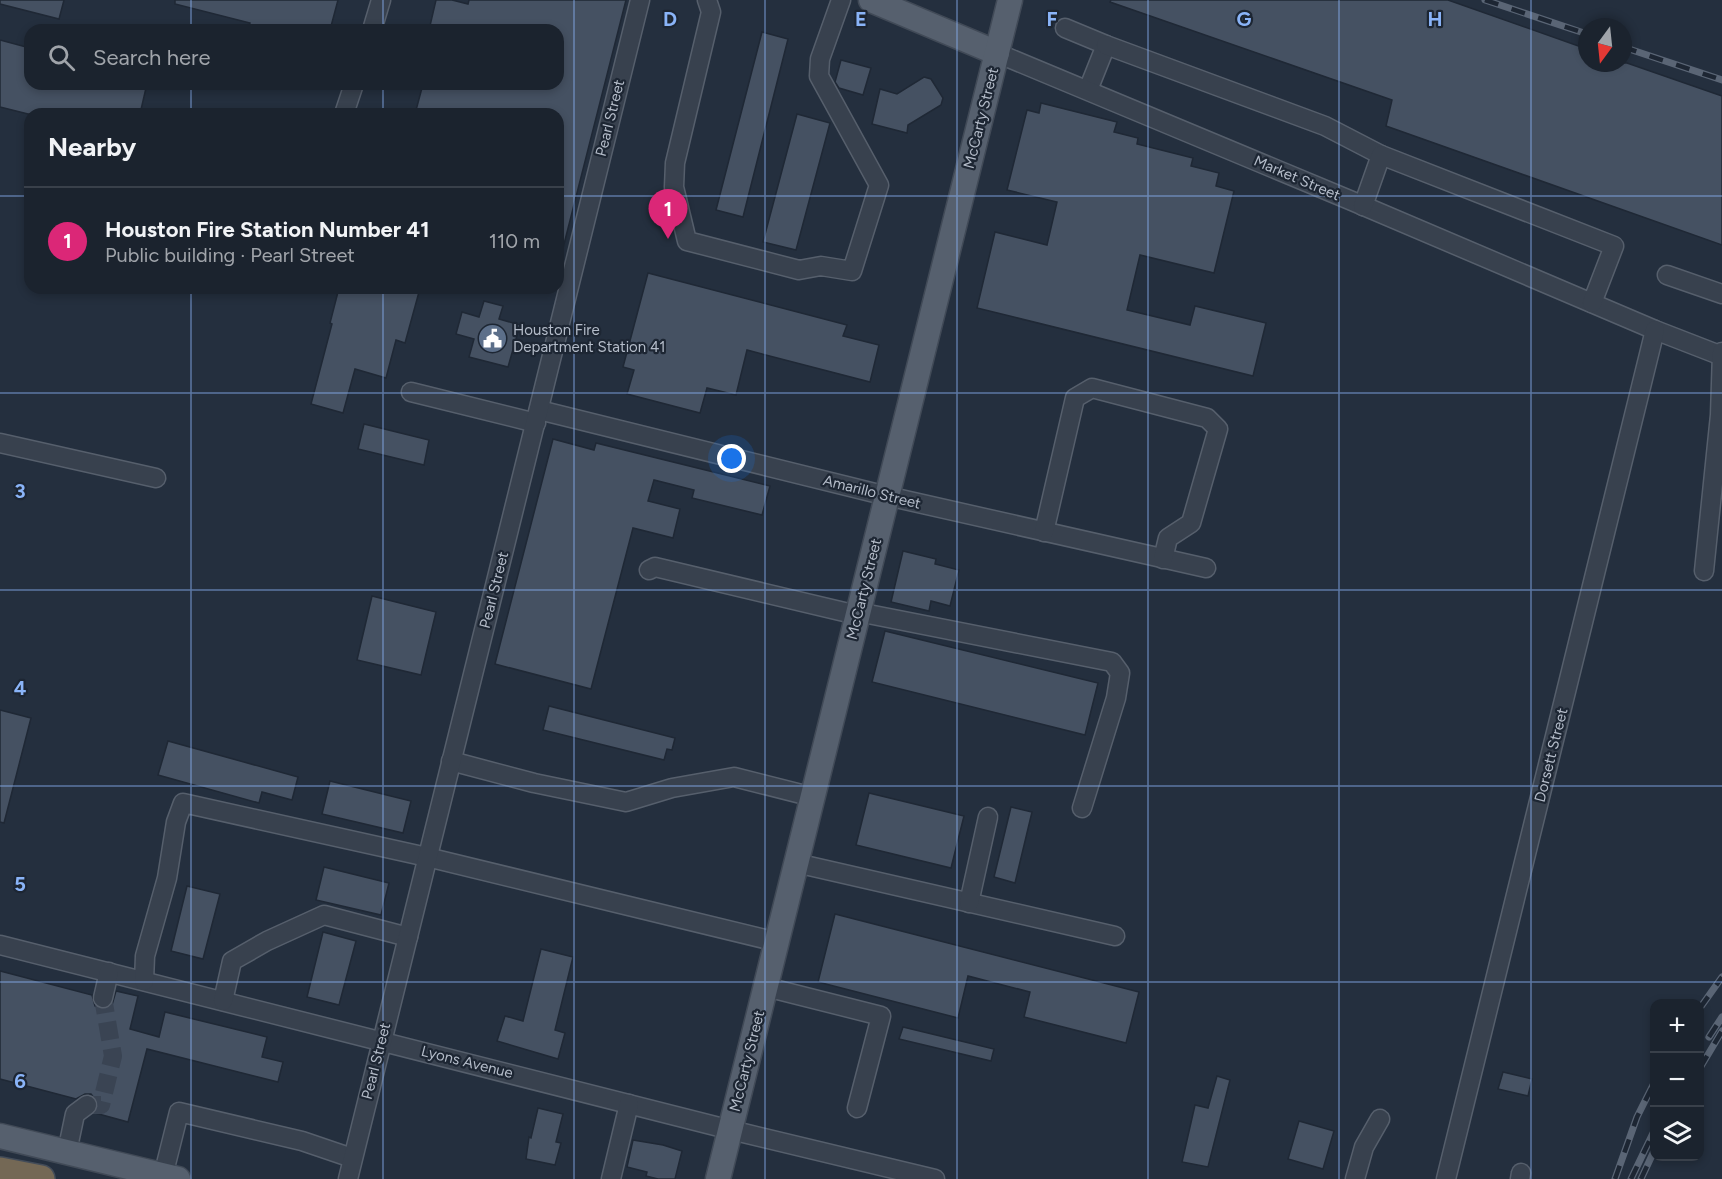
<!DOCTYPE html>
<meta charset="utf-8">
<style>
body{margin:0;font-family:Figtree,sans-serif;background:#282f3a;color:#f1f3f6}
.controls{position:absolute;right:18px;bottom:18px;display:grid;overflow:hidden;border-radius:12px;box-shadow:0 3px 9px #0003}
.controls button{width:54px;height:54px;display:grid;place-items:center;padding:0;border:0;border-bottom:2px solid #39404a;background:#1b232e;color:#f1f3f6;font:30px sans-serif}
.compass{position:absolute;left:1578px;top:18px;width:54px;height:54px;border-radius:50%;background:#1b232e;box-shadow:0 3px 9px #0003;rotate:195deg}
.you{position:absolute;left:732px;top:459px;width:21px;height:21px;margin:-15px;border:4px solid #fff;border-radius:50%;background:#1a73e8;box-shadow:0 0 0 9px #1a73e833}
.badge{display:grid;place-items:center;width:39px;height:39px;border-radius:50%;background:#db2777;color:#fff;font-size:20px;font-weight:700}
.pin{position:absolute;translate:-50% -50px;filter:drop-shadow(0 2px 3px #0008)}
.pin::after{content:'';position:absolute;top:32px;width:21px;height:18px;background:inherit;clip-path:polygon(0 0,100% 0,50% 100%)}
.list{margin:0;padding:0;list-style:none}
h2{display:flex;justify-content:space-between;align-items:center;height:78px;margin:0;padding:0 24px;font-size:26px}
h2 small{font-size:20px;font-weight:400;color:#a0a4aa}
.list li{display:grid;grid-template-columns:39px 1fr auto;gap:18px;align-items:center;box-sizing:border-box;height:108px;padding:0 24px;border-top:2px solid #39404a}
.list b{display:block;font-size:22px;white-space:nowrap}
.list p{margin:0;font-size:20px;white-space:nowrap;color:#a0a4aa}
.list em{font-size:20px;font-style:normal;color:#a0a4aa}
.icon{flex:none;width:33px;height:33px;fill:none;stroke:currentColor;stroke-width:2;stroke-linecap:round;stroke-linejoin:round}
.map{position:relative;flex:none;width:1722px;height:1179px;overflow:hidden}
.search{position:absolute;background:#1b232e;box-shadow:0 3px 9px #0003;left:24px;top:24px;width:540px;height:66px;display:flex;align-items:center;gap:15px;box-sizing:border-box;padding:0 21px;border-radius:18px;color:#a0a4aa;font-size:22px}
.panel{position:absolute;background:#1b232e;box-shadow:0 3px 9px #0003;left:24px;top:108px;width:540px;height:186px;border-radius:18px}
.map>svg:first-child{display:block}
</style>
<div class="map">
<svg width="1722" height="1179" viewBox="0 0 1722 1179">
<rect width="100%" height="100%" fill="#242f3e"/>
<g fill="#455162" stroke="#1f2835" stroke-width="1.5">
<polygon points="0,0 64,0 59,19 0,4"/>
<polygon points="175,0 338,0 330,30 248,30 250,23 175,4"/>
<polygon points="436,0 452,0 468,4 469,0 626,0 562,252 558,252 558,114 415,114 423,84 558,84 558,30 429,30"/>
<polygon points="1111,0 1448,0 1587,49 1587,63 1627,63 1722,96 1722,245 1386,126 1392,100 1110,2"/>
<polygon points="762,32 788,39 743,217 716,210"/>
<polygon points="0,40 30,48 30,84 132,84 146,88 140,114 28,114 0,107"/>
<polygon points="841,60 871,68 863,95 839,88 835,82"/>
<polygon points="924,77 931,79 943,98 941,105 908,125 907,133 872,124 880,89 897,94"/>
<polygon points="1041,103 1117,122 1114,132 1138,138 1137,144 1193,158 1191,166 1219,173 1216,186 1234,191 1214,273 1140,255 1127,310 1190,325 1195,306 1266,323 1253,376 977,308 995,232 1047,245 1057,202 1007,190 1027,110 1039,113"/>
<polygon points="797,114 830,123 796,250 763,242"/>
<polygon points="648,273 847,325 843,336 879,345 870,382 747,350 736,395 707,388 700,413 627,394 634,370 623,367"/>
<polygon points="339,288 402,288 419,292 405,343 396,340 386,378 355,369 343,413 311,404 332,324 330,323"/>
<polygon points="484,301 503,306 499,319 520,325 508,367 469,357 474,339 456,334 462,312 479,317"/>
<polygon points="364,424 429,440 424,465 358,449"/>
<polygon points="553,439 594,450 596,443 770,486 762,515 692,498 694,490 654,480 648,501 680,509 673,538 633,528 591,689 495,664"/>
<polygon points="903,551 936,559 935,564 959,570 950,606 931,601 929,611 891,602"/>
<polygon points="372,596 436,612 421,675 357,660"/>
<polygon points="885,631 1098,683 1085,735 872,682"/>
<polygon points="549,706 675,738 672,750 667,749 664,760 543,730"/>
<polygon points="0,710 31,718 4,823 0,822"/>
<polygon points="168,741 298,777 292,800 262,792 259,803 158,775"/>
<polygon points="330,781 411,801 403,833 322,814"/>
<polygon points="869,793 964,816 951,868 856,845"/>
<polygon points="1011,807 1032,812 1015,883 994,877"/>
<polygon points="324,867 389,883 381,915 316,900"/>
<polygon points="187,886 220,894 203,959 171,951"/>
<polygon points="835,914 1139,992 1126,1043 1024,1017 1030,992 968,976 958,1018 818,982"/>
<polygon points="323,932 356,941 339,1005 307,997"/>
<polygon points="541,949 573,957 555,1030 565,1033 558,1059 497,1041 505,1016 523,1021"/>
<polygon points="0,971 92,995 95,1006 101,1009 112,1005 116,991 138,996 130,1029 159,1037 165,1012 267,1037 262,1057 283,1062 278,1082 147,1049 128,1122 95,1113 98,1103 91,1094 85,1094 76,1099 0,1079"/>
<polygon points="903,1027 994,1049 991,1061 899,1039"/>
<polygon points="1503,1072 1532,1079 1528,1096 1498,1089"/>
<polygon points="1217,1076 1230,1080 1208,1167 1182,1162 1195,1105 1208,1108"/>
<polygon points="538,1108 563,1114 556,1142 561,1143 555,1165 526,1159 529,1137 531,1138"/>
<polygon points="1299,1121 1334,1131 1323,1169 1288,1159"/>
<polygon points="633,1140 663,1145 682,1151 675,1179 658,1179 646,1176 647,1172 627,1167"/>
</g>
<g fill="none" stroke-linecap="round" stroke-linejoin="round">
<polyline stroke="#3a4453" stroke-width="18" stroke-dasharray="18 9" stroke-linecap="butt" points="87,1105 101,1105 113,1056 103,998"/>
<defs>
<g id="minor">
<polyline points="707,0 711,12 675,163 674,187 687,241 799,270 821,266 852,271 879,185 819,76 820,59 841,0"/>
<polyline points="1065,28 1106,45 1088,90"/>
<polyline points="372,30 381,0"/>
<polyline points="1106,45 1325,126 1381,155"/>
<polyline points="997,53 1352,201 1655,330 1722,356"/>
<polyline points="344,114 354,84"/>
<polyline points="1363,206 1381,155 1614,246 1592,303"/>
<polyline points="1667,275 1722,294"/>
<polyline points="411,392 536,423"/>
<polyline points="539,410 887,496 1206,568"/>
<polyline points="0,443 156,478"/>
<polyline points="1044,532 1075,398 1092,388 1207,418 1218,429 1191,523 1168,538 1163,559"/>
<polyline points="649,570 655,567 857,615"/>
<polyline points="1704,571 1720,415 1722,352"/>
<polyline points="858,612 1112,662 1120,673 1116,698 1082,808"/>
<polyline points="451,761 534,783 626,802 672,788 734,777 813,797"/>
<polyline points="796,863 1115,936"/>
<polyline points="969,903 988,817"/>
<polyline points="0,945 731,1130 935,1179"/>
<polyline points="144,981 145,956 167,878 176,822 183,803 427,857 777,942"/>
<polyline points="766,987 881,1016 857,1108"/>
<polyline points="103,998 109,972"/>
<polyline points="223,1001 232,961 267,941 324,915 408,937"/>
<polyline points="67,1152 75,1114 87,1105"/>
<polyline points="163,1176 179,1112 302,1141 352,1158"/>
<polyline points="348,1179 640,0"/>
<polyline points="611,1179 629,1104"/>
<polyline points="1355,1179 1364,1147 1380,1119"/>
<polyline points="1446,1179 1655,330"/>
<polyline points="1520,1179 1521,1173"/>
</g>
<g id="major">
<polyline points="871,0 997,53"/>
<polyline points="0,1136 178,1179"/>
<polyline points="718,1179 1010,0"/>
</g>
<polyline id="highway" points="0,1171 41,1179"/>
</defs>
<use href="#minor" stroke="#565f6c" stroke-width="21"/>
<use href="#major" stroke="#414a57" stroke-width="27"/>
<use href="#highway" stroke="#434c59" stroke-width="30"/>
<use href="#minor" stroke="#38414e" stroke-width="18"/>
<use href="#major" stroke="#56606e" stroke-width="24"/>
<use href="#highway" stroke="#746855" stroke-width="27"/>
<defs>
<g id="rail">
<polyline points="1485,0 1587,34"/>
<polyline points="1623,47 1722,80"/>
<polyline points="1700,1008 1722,977"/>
<polyline points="1709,1037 1722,1017"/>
<polyline points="1700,1068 1722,1031"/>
<polyline points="1615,1179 1637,1117 1654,1083"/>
<polyline points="1631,1179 1654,1131"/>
<polyline points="1641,1179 1654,1151"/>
</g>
</defs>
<use href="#rail" stroke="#5a6575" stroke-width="7"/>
<use href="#rail" stroke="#1d2633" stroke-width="4.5" stroke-dasharray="14" stroke-linecap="butt"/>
</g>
<path fill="none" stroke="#8ab4f8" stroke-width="1.5" stroke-opacity="0.55" d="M191 0V30M383 0V30M574 0V1179M765 0V1179M957 0V1179M1148 0V1179M1339 0V1179M1531 0V1179M191 84V114M383 84V114M0 196H30M558 196H1722M191 288V1179M383 288V1179M0 393H1722M0 590H1722M0 786H1722M0 982H1722"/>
<defs>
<symbol id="civic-disc" viewBox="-11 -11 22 22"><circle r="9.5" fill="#5c6f8a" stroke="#1d2633"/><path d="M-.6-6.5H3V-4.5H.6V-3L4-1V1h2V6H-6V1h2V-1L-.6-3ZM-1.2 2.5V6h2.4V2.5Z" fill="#fff"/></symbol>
</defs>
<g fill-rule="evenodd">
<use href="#civic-disc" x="476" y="322" width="33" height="33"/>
</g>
<g text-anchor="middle" stroke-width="4.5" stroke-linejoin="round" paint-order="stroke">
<g font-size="15" fill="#b4bcc9" stroke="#1d2633">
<text transform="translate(610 118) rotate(-76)" y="5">Pearl Street</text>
<text transform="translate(981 118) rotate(-76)" y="5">McCarty Street</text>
<text transform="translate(1297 178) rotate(23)" y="5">Market Street</text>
<text transform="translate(872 492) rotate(14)" y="5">Amarillo Street</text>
<text transform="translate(864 589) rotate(-76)" y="5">McCarty Street</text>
<text transform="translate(494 590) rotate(-76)" y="5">Pearl Street</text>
<text transform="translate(1551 755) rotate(-76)" y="5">Dorsett Street</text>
<text transform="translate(376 1061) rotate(-76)" y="5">Pearl Street</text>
<text transform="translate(747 1061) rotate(-76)" y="5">McCarty Street</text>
<text transform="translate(467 1062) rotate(14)" y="5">Lyons Avenue</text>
</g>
<g font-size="15" fill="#b4bcc9" stroke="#1d2633" text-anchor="start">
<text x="513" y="335">Houston Fire<tspan x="513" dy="17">Department Station 41</tspan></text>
</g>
</g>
<g font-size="20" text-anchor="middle" font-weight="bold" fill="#8ab4f8" stroke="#1d2633" stroke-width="4.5" stroke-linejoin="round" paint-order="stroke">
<text x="670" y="26">D</text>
<text x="861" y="26">E</text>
<text x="1052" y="26">F</text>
<text x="1244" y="26">G</text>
<text x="1435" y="26">H</text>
<text x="20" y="498">3</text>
<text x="20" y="695">4</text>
<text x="20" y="891">5</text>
<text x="20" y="1088">6</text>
</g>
</svg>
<div class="controls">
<button>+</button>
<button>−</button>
<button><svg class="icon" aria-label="layers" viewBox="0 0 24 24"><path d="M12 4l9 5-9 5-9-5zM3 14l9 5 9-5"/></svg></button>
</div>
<svg class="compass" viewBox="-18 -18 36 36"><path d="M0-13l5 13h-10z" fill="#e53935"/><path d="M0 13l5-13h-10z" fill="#a0a4aa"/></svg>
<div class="you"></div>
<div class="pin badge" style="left:668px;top:239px">1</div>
<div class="search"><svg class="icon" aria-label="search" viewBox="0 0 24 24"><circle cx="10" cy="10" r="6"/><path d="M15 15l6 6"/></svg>Search here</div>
<section class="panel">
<h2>Nearby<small></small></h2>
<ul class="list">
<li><span class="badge">1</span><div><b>Houston Fire Station Number 41</b><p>Public building · Pearl Street</p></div><em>110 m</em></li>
</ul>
</section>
</div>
